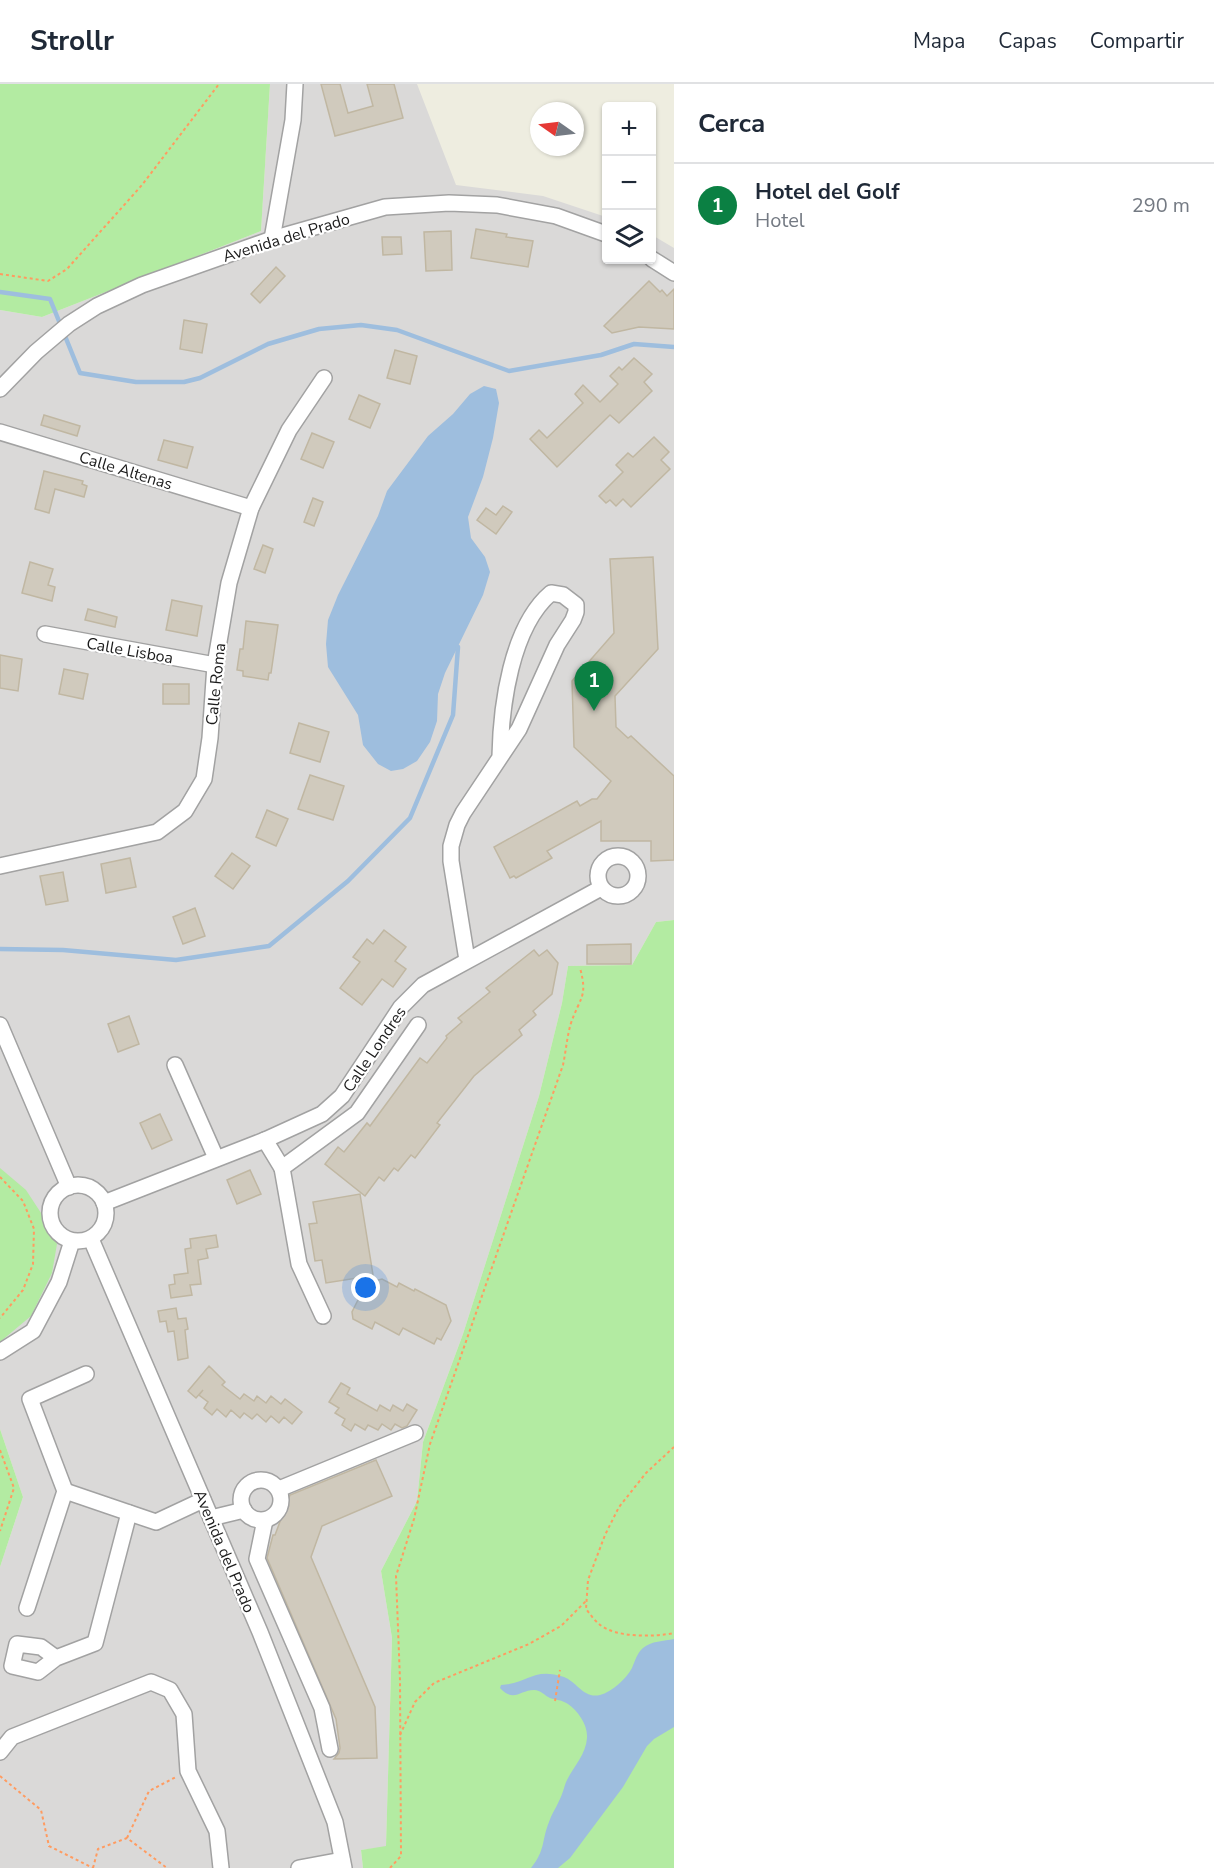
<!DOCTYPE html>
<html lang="es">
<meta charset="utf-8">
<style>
body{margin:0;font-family:"Nunito Sans",sans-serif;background:#f2f2f3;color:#1f2937}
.controls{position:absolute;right:18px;top:18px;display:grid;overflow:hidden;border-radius:6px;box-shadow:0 2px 4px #0004}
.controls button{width:54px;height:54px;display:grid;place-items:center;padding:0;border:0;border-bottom:2px solid #e0e1e3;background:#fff;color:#1f2937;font:30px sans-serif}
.compass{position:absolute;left:530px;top:18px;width:54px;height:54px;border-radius:50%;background:#fff;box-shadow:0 2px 4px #0004;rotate:284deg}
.you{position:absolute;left:366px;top:1204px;width:21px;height:21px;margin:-15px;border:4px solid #fff;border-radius:50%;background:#1a73e8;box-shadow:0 0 0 9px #1a73e833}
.badge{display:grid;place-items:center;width:39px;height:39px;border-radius:50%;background:#0b8043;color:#fff;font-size:20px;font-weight:700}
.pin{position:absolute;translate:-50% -50px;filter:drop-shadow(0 2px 3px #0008)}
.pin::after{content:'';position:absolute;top:32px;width:21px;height:18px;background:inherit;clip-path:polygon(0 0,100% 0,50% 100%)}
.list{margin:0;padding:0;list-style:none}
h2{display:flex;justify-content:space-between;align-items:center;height:78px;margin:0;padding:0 24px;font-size:26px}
h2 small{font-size:20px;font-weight:400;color:#747a83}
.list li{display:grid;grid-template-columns:39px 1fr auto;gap:18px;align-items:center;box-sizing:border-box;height:84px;padding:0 24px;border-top:2px solid #e0e1e3}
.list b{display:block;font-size:22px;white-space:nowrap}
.list p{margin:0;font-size:20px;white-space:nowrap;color:#747a83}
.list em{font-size:20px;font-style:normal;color:#747a83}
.icon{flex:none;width:33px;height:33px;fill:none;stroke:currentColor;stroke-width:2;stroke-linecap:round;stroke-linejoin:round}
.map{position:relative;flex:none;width:674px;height:1784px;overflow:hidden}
header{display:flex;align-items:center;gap:36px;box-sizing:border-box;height:84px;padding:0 30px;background:#fff;border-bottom:2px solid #e0e1e3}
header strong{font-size:28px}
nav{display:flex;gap:33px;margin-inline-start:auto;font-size:21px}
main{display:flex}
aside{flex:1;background:#fff}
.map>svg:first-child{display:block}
</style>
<header>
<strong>Strollr</strong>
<nav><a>Mapa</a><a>Capas</a><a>Compartir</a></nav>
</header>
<main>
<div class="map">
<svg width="674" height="1784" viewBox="0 0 674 1784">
<rect width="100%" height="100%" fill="#eeede0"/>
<polygon fill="#dad9d8" points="270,0 417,0 456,101 543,112 606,133 606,176 652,176 652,151 674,164 674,836 656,838 632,881 568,882 562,919 539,1012 463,1250 423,1358 417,1417 381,1487 392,1554 386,1763 361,1766 363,1784 0,1784 0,1483 23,1413 0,1345 0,226 42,233 261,147"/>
<g fill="#b3eba2">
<polygon points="0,0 270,0 261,147 42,233 0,226"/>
<polygon points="674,836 674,1784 363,1784 361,1766 386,1762 392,1554 381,1487 417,1417 423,1358 463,1250 539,1012 562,919 568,882 632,881 656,838"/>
<polygon points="0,1084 26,1106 43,1132 57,1160 52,1189 31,1232 0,1258"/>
<polygon points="0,1345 23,1413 0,1483"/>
</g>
<g fill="#9ebede">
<polygon points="484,302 496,305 499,319 493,354 483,393 468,433 471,454 485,473 490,488 483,511 445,589 438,610 437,637 430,658 417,677 403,685 391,687 378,680 363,661 358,631 328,583 326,560 328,536 338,511 378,432 387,407 428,352 453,330 470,310"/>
<path d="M674 1555V1643L654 1655 647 1662 623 1703 570 1774 558 1784H531C546 1765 541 1758 549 1738 551 1731 556 1724 559 1717 563 1710 564 1702 567 1696 574 1682 586 1670 587 1654 588 1641 578 1627 568 1620 562 1616 556 1616 550 1614 545 1612 541 1606 534 1606 520 1606 514 1619 500 1604L501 1601C529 1600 532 1583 564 1593 577 1598 584 1615 600 1611 612 1608 626 1595 632 1584 635 1577 637 1569 643 1564 651 1557 664 1557 674 1555Z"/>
</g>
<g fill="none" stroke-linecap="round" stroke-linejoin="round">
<g stroke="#9ebede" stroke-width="4.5">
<polyline points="0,208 50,215 80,289 136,298 184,298 200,294 268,260 319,245 361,241 397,246 509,287 601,271 634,260 674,263"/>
<polyline points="0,865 63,866 176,876 269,862 348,797 410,734 453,631 458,563"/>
</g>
</g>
<g fill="#d0cabd" stroke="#c0b7a2" stroke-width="1.5">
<polygon points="321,0 340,0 348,29 373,22 367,0 394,0 403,34 335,52"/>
<polygon points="476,145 507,150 506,153 533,157 528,183 471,174"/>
<polygon points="451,147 452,186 426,187 424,148"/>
<polygon points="382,153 401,153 402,170 383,171"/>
<polygon points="276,183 285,192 260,219 251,210"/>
<polygon points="649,197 660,208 662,206 667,212 674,205 674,245 639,243 612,249 604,242"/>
<polygon points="184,236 207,240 202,269 180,265"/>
<polygon points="395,266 417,272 410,300 387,294"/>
<polygon points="634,274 652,290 644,298 652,307 619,339 610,331 557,383 530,355 539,346 547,354 583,319 575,310 583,301 600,318 618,300 610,292 619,283 622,286"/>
<polygon points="359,311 380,320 370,344 349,335"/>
<polygon points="44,331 80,342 77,352 41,341"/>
<polygon points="312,349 334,358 323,384 301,375"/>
<polygon points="654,353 669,368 661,376 670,385 631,423 623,415 616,422 610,416 606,419 599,412 623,388 616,381 628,369 633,373"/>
<polygon points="164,356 193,363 187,384 158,376"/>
<polygon points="44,387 83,397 82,400 87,402 84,413 55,405 49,429 35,425"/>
<polygon points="313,414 323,418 314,442 304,438"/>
<polygon points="503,422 512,428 496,450 477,436 486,424 496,431"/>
<polygon points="263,461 273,465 265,489 254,485"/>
<polygon points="653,473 658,565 615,612 616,643 628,654 631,652 674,692 674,776 651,777 651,757 601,757 601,737 547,767 552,774 516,794 514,792 510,794 494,763 577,717 580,722 592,715 597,715 611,697 574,663 572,597 614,549 610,475"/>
<polygon points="30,478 53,485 48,501 55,503 52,517 22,509"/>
<polygon points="172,516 202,522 197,552 166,546"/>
<polygon points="88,525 117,533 115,543 85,536"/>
<polygon points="246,537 278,541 271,589 269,589 268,596 243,592 243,587 237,586 240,565 243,565"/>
<polygon points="0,571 22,575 18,607 0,604"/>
<polygon points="64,585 88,590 83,615 59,610"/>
<rect x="163" y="600" width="26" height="20"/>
<polygon points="299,639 329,648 320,678 290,669"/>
<polygon points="310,691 344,702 333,736 298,725"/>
<polygon points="267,726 288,735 276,762 256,753"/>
<polygon points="232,769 250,782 233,805 215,792"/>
<polygon points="130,774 136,803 106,809 101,780"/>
<polygon points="63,788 68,817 46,821 40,792"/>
<polygon points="195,824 205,852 183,860 173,833"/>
<polygon points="384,846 406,863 395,877 406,885 393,903 382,895 362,921 340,904 360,878 353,873 367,855 373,860"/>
<polygon points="631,860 631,880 587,880 587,861"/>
<polygon points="534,866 539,872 547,866 558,879 552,910 533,927 536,931 519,946 522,951 474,992 437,1039 440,1041 415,1074 411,1071 398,1087 394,1084 384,1097 379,1093 365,1112 325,1080 338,1063 344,1068 367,1039 370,1042 420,974 427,979 447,954 446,952 462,938 458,934 490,908 486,904"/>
<polygon points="129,932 139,960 118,968 108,940"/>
<polygon points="160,1030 172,1056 152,1065 140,1039"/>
<polygon points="250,1086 261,1110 237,1120 227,1096"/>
<polygon points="360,1110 374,1197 382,1195 397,1203 399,1199 414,1207 415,1205 446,1221 451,1237 441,1256 437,1254 434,1260 403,1244 399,1251 375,1238 372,1245 353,1235 352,1228 370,1192 326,1199 322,1176 315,1177 309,1140 317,1139 313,1118"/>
<polygon points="216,1151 218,1163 206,1165 208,1174 198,1176 201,1200 190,1201 192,1211 171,1214 169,1201 175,1200 174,1191 188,1189 185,1165 191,1164 190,1155"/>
<polygon points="176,1224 178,1235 186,1234 188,1245 185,1246 188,1274 178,1276 174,1247 168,1248 166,1237 160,1238 158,1227"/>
<polygon points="209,1282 225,1298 222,1301 240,1315 244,1310 254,1317 257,1312 266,1319 271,1312 281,1320 285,1315 302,1328 292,1340 284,1333 279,1339 271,1332 266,1338 257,1330 252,1335 244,1329 240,1334 231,1326 226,1333 217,1325 212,1331 204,1324 208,1318 199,1311 203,1306 196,1314 188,1307"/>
<polygon points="341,1299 350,1304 347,1310 377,1327 380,1321 390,1327 393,1321 403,1327 407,1320 417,1326 407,1342 402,1344 395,1340 391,1346 382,1340 378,1346 368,1341 365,1346 355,1340 351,1347 342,1341 345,1335 335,1329 339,1324 329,1318"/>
<polygon points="376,1376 392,1412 322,1442 311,1473 375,1623 377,1674 334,1675 339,1669 340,1664 336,1635 267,1474 273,1451 275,1451 290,1411"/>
</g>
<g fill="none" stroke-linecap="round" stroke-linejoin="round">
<defs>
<g id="minor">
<polyline points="272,155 293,36 295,0"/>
<polyline points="652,175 674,189"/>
<polyline points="0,305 36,268 69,240 97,222 142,201 272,155 385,123 449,119 497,121 556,132 606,150"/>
<polyline points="0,348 251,424"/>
<polyline points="45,550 215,581"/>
<circle cx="618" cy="792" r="20"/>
<polyline points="0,782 157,748 185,727 204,695 210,654 215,581 229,499 251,424 289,346 324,294"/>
<path d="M467 876 451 777V762L457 741 463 729 519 645 557 561 573 536 576 528V521L563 511 551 509C511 543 501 622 500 672"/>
<polyline points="0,941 69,1103"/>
<polyline points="175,981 216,1074"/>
<polyline points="265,1056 282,1084"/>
<circle cx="78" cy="1129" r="28"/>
<polyline points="104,1119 265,1056 322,1030 342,1012 401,923 423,901 601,804"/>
<polyline points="91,1155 260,1548 335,1738 344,1784"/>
<polyline points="323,1232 299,1180 282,1084 357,1029 418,941"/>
<polyline points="0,1268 33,1247 59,1198 72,1157"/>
<circle cx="261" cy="1416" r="20"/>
<polyline points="279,1405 415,1349"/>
<polyline points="65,1407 156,1438 203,1416"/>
<polyline points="211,1434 244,1426"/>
<polyline points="265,1436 257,1475 322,1624 330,1665"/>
<polyline points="27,1524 65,1407 30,1315 86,1290"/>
<polyline points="56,1574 38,1588 12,1582 17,1560 41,1563 56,1574 95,1559 129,1429"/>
<polyline points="0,1668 12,1653 151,1598 170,1606 184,1630 188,1687 217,1747 221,1784"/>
<polyline points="299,1784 342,1776"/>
</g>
</defs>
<use href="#minor" stroke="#a2a2a2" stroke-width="18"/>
<g stroke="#ff9b60" stroke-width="2" stroke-dasharray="3 3" stroke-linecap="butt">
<polyline points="0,190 48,197 67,185 142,101 219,0"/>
<polyline points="0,1093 23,1117 34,1145 33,1180 23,1206 0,1234"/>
<path d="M674 1363 646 1389 619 1423 605 1451 588 1496 586 1525C590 1530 594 1536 599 1540 615 1554 654 1553 674 1549"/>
<polyline points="0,1366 14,1404 0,1447"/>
<polyline points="555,1617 560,1586"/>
<polyline points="400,1651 415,1618 434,1599 529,1560 561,1542 586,1517"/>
<polyline points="0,1692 41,1726 49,1762 93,1784"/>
<polyline points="127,1754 149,1707 176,1693"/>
<polyline points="93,1784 98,1765 127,1754 167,1784"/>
<path d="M390 1784 401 1772 400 1596 396 1492 414 1435 430 1360 563 981C566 967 567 952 571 939 580 913 588 913 580 884"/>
</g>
<use href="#minor" stroke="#fff" stroke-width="15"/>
</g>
<g text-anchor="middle" stroke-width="4.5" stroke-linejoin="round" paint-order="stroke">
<g font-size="16" fill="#1b1b1b" stroke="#fff">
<text transform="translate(286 153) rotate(-17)" y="6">Avenida del Prado</text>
<text transform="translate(126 386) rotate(17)" y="6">Calle Altenas</text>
<text transform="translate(130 566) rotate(10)" y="6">Calle Lisboa</text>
<text transform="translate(215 600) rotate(-84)" y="6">Calle Roma</text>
<text transform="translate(374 965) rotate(-56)" y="6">Calle Londres</text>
<text transform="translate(225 1467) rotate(67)" y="6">Avenida del Prado</text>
</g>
</g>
</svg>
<div class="controls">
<button>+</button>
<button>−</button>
<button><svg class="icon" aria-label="layers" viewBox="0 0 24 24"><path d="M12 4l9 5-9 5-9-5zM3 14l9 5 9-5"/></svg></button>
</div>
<svg class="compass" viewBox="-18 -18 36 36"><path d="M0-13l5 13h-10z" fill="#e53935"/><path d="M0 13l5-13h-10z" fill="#747a83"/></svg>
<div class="you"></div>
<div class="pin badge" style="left:594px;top:627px">1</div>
</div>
<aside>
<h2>Cerca<small></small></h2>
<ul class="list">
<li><span class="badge">1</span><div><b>Hotel del Golf</b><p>Hotel</p></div><em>290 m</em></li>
</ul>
</aside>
</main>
